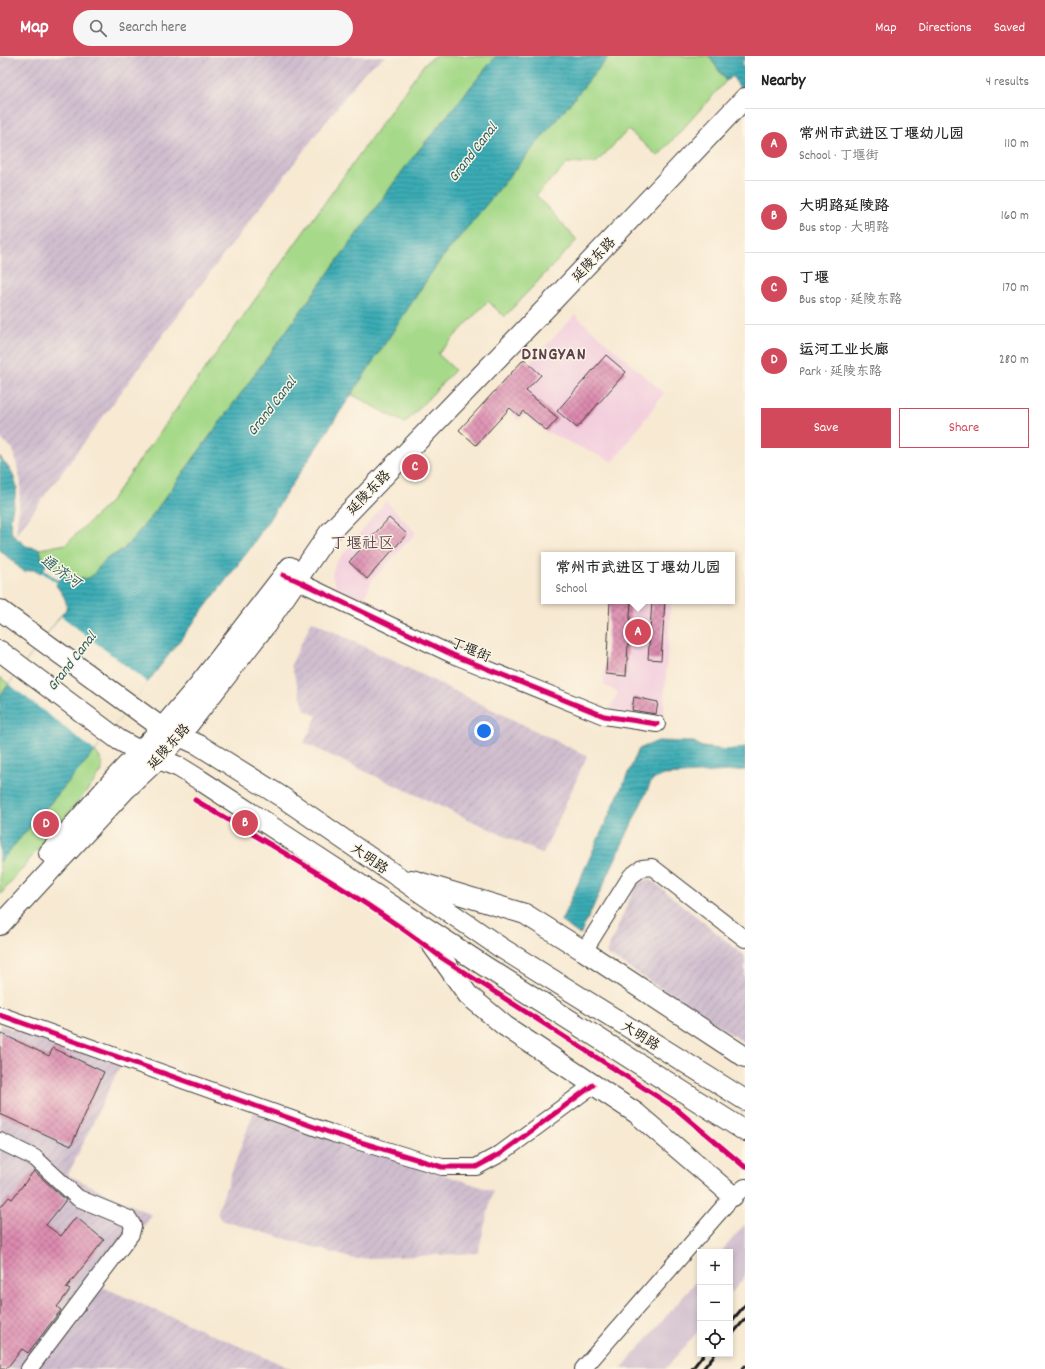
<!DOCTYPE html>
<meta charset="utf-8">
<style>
body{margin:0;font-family:Dekko,"LXGW WenKai TC",sans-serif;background:#f6f6f6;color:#222}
.controls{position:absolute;right:12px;bottom:12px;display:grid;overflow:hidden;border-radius:0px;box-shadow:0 2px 6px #0003}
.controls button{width:36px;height:36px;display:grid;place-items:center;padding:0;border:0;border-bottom:1px solid #e0e0e0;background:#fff;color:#222;font:20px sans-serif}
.you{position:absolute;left:484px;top:675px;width:14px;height:14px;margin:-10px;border:3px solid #fff;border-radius:50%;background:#1a73e8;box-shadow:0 0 0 6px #1a73e833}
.badge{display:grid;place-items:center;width:26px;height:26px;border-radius:50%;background:#d1495b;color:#fff;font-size:13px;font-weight:700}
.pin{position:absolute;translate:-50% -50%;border:2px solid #fff;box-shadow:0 1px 4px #0006}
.popup{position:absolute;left:541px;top:496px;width:194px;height:52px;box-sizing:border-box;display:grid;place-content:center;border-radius:0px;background:#fff;filter:drop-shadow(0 1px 3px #0005);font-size:13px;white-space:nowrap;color:#767676}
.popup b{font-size:15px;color:#222}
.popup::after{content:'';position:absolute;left:50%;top:100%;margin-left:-8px;border:8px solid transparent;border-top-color:#fff}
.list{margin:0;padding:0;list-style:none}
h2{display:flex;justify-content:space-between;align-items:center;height:52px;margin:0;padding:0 16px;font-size:17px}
h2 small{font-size:13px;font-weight:400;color:#767676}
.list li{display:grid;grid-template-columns:26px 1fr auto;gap:12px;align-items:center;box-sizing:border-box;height:72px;padding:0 16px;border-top:1px solid #e0e0e0}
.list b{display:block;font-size:15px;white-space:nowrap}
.list p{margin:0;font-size:13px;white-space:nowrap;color:#767676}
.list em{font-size:13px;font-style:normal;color:#767676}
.actions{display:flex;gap:8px;padding:12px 16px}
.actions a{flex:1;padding:9px 0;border:1px solid #d1495b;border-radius:0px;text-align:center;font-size:14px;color:#d1495b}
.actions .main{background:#d1495b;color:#fff}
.icon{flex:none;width:22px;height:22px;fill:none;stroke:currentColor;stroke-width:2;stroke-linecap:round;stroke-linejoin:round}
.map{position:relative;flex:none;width:745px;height:1313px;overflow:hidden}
header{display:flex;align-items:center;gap:24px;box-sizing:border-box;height:56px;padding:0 20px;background:#d1495b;color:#fff}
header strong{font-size:19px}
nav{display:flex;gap:22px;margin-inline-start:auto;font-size:14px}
.search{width:280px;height:36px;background:#f6f6f6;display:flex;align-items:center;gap:10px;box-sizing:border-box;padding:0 14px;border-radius:22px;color:#767676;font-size:15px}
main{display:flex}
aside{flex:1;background:#fff}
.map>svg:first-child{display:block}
</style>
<header>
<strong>Map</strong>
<div class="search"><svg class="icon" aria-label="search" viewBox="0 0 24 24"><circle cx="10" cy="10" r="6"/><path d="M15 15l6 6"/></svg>Search here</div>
<nav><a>Map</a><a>Directions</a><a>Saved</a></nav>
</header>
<main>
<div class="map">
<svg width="745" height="1313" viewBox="0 0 745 1313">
<defs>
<pattern id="industrial-furrows" width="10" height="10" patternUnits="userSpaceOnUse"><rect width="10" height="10" fill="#cfbdce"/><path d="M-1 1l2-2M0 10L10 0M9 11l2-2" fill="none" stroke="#b1a2b0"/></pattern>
<pattern id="water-rules" width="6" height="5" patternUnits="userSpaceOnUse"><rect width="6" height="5" fill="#3bacb5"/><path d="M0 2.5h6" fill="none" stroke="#318b92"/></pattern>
<pattern id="building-cross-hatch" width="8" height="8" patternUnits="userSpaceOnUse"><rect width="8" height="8" fill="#dc8aaf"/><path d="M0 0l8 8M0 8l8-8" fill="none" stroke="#b2708e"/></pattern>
</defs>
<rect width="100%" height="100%" fill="#fcf5e5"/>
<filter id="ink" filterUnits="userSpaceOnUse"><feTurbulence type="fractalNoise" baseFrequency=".025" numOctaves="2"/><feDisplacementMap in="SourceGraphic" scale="8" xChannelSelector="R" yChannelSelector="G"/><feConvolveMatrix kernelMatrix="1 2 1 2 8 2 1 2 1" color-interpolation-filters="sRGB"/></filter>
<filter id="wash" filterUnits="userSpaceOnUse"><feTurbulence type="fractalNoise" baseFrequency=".012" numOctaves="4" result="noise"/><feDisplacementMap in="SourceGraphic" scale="16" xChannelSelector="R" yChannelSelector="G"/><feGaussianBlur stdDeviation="0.9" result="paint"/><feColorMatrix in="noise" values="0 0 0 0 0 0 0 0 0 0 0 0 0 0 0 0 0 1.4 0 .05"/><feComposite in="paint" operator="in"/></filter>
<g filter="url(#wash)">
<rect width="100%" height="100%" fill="#f7e9d2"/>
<g fill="#f3cfde">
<polygon points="575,259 664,337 613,406 545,375 525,358 519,365 508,354 540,319 529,308"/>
<polygon points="386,445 416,477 372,524 363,545 336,530 332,519 335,508"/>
<polygon points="609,545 671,545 663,662 610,653 618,636 604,629"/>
</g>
<g fill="url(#industrial-furrows)">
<polygon points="0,0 386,0 365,15 186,248 16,479 21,427 13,393 0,382"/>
<polygon points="312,565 587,700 543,798 304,687 317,660 305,654 291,609"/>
<polygon points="650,823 745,900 745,987 606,897 637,827"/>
<polygon points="0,969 121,1008 68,1119 152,1159 100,1230 292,1313 0,1313"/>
<polygon points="254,1055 493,1135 478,1197 354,1203 221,1164 217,1157"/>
</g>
<g fill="#cfbdce">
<polygon points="745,1168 745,1221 730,1238 730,1196 721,1196"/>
<polygon points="700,1221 700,1273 665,1313 621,1313"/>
</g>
<g fill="#a6d989" stroke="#617a52">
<polygon points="435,0 496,0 409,106 151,461 123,494 106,503 90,522 81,523 63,519 42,503 40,493 66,488 109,447 425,7"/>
<polygon points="609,0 709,0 726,25 658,100 628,74 596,107 568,107 536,139 577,184 504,261 488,245 438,298 455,314 405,367 351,338 438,207"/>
<polygon points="0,621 9,628 0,640"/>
<polygon points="95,695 102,705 102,715 90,731 0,839 0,804"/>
</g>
<g fill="url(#water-rules)" stroke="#2c6468">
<path d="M496 0H609L438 207 249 494 95 695 0 806V640L66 553C68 543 61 537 56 529L63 519 81 523 90 522 106 503 123 494 151 461 409 106Z"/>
<polygon points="709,0 745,0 745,3 741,8 745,13 745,39 732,20 726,25"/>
<path d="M0 400 3 405 12 416 17 431 10 465 12 478 26 490 40 493 42 503 47 507 41 517C34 513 31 513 24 516L0 494Z"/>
<polygon points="658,685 694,686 702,691 728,694 745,691 745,714 664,719 652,724 580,879 561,865 639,693"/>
</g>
<polygon fill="#f7e9d2" points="61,560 148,627 95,695 9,628"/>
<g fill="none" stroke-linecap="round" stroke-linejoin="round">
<polyline stroke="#3bacb5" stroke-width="3" points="40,513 60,527"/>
</g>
<g id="blocks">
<g fill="url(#building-cross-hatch)">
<polygon points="606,299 626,316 577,372 557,355"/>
<polygon points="524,303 541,319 526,335 558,362 547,375 523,355 519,360 510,352 476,389 459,374"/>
<polygon points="389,462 407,478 367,523 349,506"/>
<polygon points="610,545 631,545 626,620 606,618"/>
<polygon points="652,545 665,545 661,604 648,603"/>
<polygon points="634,641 658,646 656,658 632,654"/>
<polygon points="0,977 49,1000 53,992 104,1016 71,1090 0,1058"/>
<polygon points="34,1115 66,1144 46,1169 61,1180 76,1161 104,1184 66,1232 70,1234 57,1251 61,1254 28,1297 22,1293 6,1313 0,1313 0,1152 9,1141 12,1143"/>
</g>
</g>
</g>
<g filter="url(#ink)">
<use href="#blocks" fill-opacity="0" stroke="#3d3b37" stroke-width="1"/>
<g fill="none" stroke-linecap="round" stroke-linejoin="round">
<defs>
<g id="minor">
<polyline points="287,520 453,599 604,660 657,668"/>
<polyline points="584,895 631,820 642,812 652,811 745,883"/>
<polyline points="0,959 334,1078 442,1111 476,1111 500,1098 593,1029"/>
<polyline points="0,1085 35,1102 78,1142 129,1163 133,1170 131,1178 29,1313"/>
<polyline points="583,1313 733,1140 745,1131"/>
</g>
<g id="major">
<polyline points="0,554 162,672 199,689 282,741 500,891 745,1044"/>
<polyline points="0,595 119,684 141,696 179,711 200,724 486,911 745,1075"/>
<polyline points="49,797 114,723 162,672 198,630 290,511"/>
<polyline points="412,824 525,858 584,895 745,1001"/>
<polyline points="0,869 125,734 158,703 179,681 265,570 329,477 547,251 745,42"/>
<polyline points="421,873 468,939 505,970 636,1057 733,1140"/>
</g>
</defs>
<use href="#minor" stroke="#3d3b37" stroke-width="18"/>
<use href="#major" stroke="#3d3b37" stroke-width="22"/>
<use href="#minor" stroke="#fff" stroke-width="16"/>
<use href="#major" stroke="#fff" stroke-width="20"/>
<g stroke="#1c1c1c" stroke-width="3">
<polyline points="730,1267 745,1249"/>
<polyline points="730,1281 745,1263"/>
<polyline points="692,1313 704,1298"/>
<polyline points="703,1313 715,1298"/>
<polyline points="742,1313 745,1310"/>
</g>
<defs>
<g id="cycleway">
<polyline points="283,519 296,524 453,599 604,660 657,668"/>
<path d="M195 744C279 794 365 842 442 902L675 1052 745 1111"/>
<polyline points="0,959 334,1078 442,1111 476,1111 500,1098 593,1029"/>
</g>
</defs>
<use href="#cycleway" stroke="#fcf5e5" stroke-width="8"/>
<use href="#cycleway" stroke="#d6006c" stroke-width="5"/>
</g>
</g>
<g text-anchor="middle" stroke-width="3" stroke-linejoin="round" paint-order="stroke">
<g font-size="14" fill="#1c1c1c" stroke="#fcf5e5">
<text transform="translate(593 203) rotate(-46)" y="5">延陵东路</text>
<text transform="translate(368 436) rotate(-46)" y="5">延陵东路</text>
<text transform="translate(471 593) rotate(23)" y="5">丁堰街</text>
<text transform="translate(168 690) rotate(-48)" y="5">延陵东路</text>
<text transform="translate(370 802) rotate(35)" y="5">大明路</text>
<text transform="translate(641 979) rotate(32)" y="5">大明路</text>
</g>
<g font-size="15" font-style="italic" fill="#2a5d61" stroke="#fcf5e5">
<text transform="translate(472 96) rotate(-52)" y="5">Grand Canal</text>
<text transform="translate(271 350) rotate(-52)" y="5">Grand Canal</text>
<text transform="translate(61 515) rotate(36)" y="5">通济河</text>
<text transform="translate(71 605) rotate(-52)" y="5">Grand Canal</text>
</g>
<g font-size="16" fill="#5f424f" stroke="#fcf5e5">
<text x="362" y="492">丁堰社区</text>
</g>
<g font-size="18" font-weight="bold" letter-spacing="1" fill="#5f424f" stroke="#fcf5e5">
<text x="554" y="303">DINGYAN</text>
</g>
</g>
</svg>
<div class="controls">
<button>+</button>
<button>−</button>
<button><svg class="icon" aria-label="locate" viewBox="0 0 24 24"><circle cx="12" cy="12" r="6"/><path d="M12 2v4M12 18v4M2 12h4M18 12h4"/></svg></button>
</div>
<div class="you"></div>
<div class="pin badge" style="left:638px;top:576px">A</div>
<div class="popup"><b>常州市武进区丁堰幼儿园</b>School</div>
<div class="pin badge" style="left:245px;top:767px">B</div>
<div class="pin badge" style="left:415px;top:411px">C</div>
<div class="pin badge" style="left:46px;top:768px">D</div>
</div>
<aside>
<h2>Nearby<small>4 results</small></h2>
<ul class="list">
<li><span class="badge">A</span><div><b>常州市武进区丁堰幼儿园</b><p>School · 丁堰街</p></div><em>110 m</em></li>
<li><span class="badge">B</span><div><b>大明路延陵路</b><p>Bus stop · 大明路</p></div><em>160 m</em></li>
<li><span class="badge">C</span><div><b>丁堰</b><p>Bus stop · 延陵东路</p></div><em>170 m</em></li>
<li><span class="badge">D</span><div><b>运河工业长廊</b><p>Park · 延陵东路</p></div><em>280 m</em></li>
</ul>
<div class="actions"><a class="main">Save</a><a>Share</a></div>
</aside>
</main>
